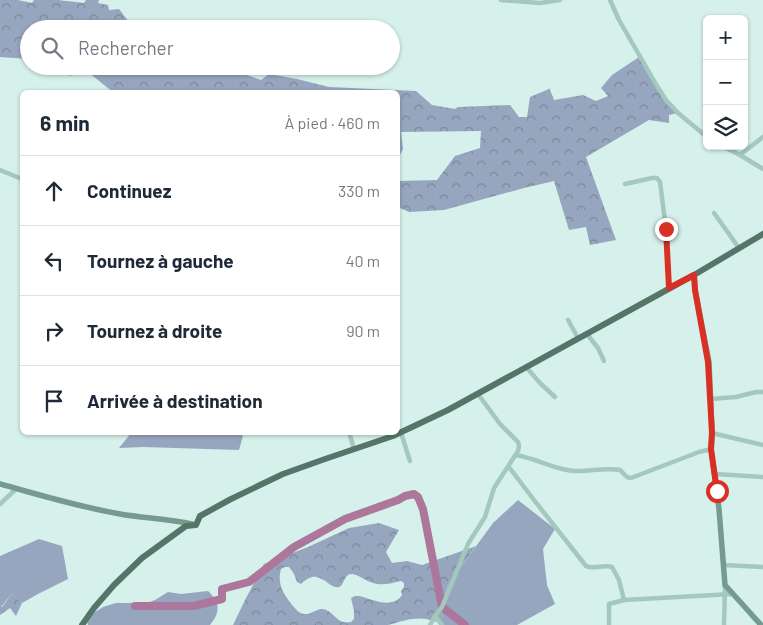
<!DOCTYPE html>
<html lang="fr">
<meta charset="utf-8">
<style>
body{margin:0;font-family:Barlow,sans-serif;background:#f2f2f3;color:#1f2937}
.controls{position:absolute;right:15px;top:15px;display:grid;overflow:hidden;border-radius:8px;box-shadow:0 1px 4px #0004}
.controls button{width:45px;height:45px;display:grid;place-items:center;padding:0;border:0;border-bottom:1px solid #e0e1e3;background:#fff;color:#1f2937;font:25px sans-serif}
.stop{position:absolute;width:15px;height:15px;margin:-11px;border:4px solid #d93025;border-radius:50%;background:#fff}
.stop.end{background:#d93025;border-color:#fff;box-shadow:0 1px 5px #0008}
.list{margin:0;padding:0;list-style:none}
h2{display:flex;justify-content:space-between;align-items:center;height:65px;margin:0;padding:0 20px;font-size:21px}
h2 small{font-size:16px;font-weight:400;color:#747a83}
.list li{display:grid;grid-template-columns:32px 1fr auto;gap:15px;align-items:center;box-sizing:border-box;height:70px;padding:0 20px;border-top:1px solid #e0e1e3}
.list b{display:block;font-size:19px;white-space:nowrap}
.list em{font-size:16px;font-style:normal;color:#747a83}
.icon{flex:none;width:28px;height:28px;fill:none;stroke:currentColor;stroke-width:2;stroke-linecap:round;stroke-linejoin:round}
.map{position:relative;flex:none;width:763px;height:625px;overflow:hidden}
.search{position:absolute;background:#fff;box-shadow:0 1px 4px #0004;left:20px;top:20px;width:380px;height:55px;display:flex;align-items:center;gap:12px;box-sizing:border-box;padding:0 18px;border-radius:28px;color:#747a83;font-size:19px}
.panel{position:absolute;background:#fff;box-shadow:0 1px 4px #0004;left:20px;top:90px;width:380px;height:345px;border-radius:8px}
.map>svg:first-child{display:block}
</style>
<div class="map">
<svg width="763" height="625" viewBox="0 0 763 625">
<defs>
<pattern id="forest-crowns" width="20" height="18" patternUnits="userSpaceOnUse" patternTransform="scale(1.25)"><rect width="20" height="18" fill="#97a6bf"/><path d="M2 6a3 3 0 1 1 6 0M12 15a3 3 0 1 1 6 0" fill="none" stroke="#7b889c"/></pattern>
</defs>
<rect width="100%" height="100%" fill="#d6f0eb"/>
<g fill="#97a6bf">
<polygon points="237,433 243,436 239,450 143,447 119,448 131,433"/>
<polygon points="518,500 555,529 543,549 547,585 555,604 517,625 440,625 440,623 447,586 493,523"/>
<polygon points="39,539 62,546 68,579 38,594 22,603 12,594 1,607 0,607 0,556"/>
<path d="M208 591C221 603 220 613 210 625H88L87 622 95 612 103 607 116 603H147L155 600 168 592 181 594Z"/>
</g>
<g fill="url(#forest-crowns)" fill-rule="evenodd">
<polygon points="0,0 18,0 32,3 34,0 58,0 84,3 86,0 99,0 98,3 108,5 109,10 119,9 132,26 139,29 29,29 29,59 0,57"/>
<polygon points="639,57 677,113 669,115 669,123 649,120 586,157 616,240 590,245 586,227 569,230 554,181 524,188 444,210 409,212 398,207 398,181 437,180 455,156 480,148 481,131 401,132 403,149 398,159 398,92 113,92 84,69 70,76 60,66 228,66 230,69 261,80 269,74 297,79 329,87 416,91 432,105 455,109 458,107 510,105 519,117 527,117 530,97 549,89 549,87 554,100 583,95 596,101 608,96 601,88 612,75"/>
<path d="M379 523 399 530 386 552 392 563 407 561 422 565 476 546 447 586 440 623C418 615 410 619 388 625H233L245 600 264 564 308 547 349 528ZM285 567H289L294 574 297 582 301 584C312 574 317 575 328 583 329 584 334 587 335 587 345 590 342 574 352 574 359 575 366 581 373 583 382 586 392 583 401 581L404 583V587L401 591 402 595C392 610 372 599 359 596H355L351 598 354 611V619L351 622C348 622 346 623 343 622 336 620 331 610 323 609 317 608 311 615 304 614 298 613 296 609 292 605 283 593 277 584 281 569Z"/>
<polygon points="12,594 22,603 16,616 10,608 0,615 0,607 2,607"/>
</g>
<g fill="none" stroke-linecap="round" stroke-linejoin="round">
<polyline stroke="#ad769b" stroke-width="8" points="135,606 194,606 222,599 222,589 249,582 294,547 345,519 398,500 405,496 414,494 418,497 423,509 442,607 465,625"/>
<g stroke="#a3c8be" stroke-width="4.5">
<polyline points="501,0 540,3 560,0"/>
<polyline points="610,0 619,20 657,86 666,100 678,113 707,137"/>
<polyline points="722,146 740,155 763,169"/>
<polyline points="740,155 763,137"/>
<polyline points="0,170 22,179"/>
<polyline points="625,184 652,178 657,178 660,182 666,229 669,288"/>
<polyline points="714,213 739,248"/>
<polyline points="568,320 578,338"/>
<polyline points="587,334 598,348 604,361"/>
<polyline points="526,367 540,383 555,397"/>
<polyline points="711,399 736,397 756,392 763,392"/>
<polyline points="349,432 354,449"/>
<polyline points="401,433 410,461"/>
<polyline points="712,433 763,445"/>
<path d="M516 455C535 458 553 469 573 471 588 472 606 467 620 470L627 477 631 478 699 452 711 449"/>
<path d="M509 467 534 500 586 566C594 570 603 564 612 567L619 580 624 600 732 594"/>
<polyline points="715,474 763,477"/>
<polyline points="0,504 16,489"/>
<polyline points="724,565 763,567"/>
<polyline points="435,616 442,625"/>
<polyline points="430,625 435,616 442,607 468,544 485,517 494,488 518,451 519,446 518,442 500,424 478,394"/>
<polyline points="609,625 609,604 624,600"/>
<polyline points="724,625 725,585"/>
</g>
<g stroke="#749b8d" stroke-width="5.5">
<polyline points="694,275 695,290 709,362 712,433 711,449 719,509 725,585 761,625"/>
<path d="M0 484C40 495 79 507 120 514 144 518 168 519 192 524"/>
</g>
<polyline stroke="#567569" stroke-width="6" points="82,625 94,608 114,585 142,558 186,526 196,525 200,516 231,499 283,474 325,459 393,436 448,410 694,275 763,234"/>
</g>
<g fill="none" stroke-linecap="round" stroke-linejoin="round">
<polyline stroke="#d93025" stroke-width="6" points="666,229 669,288 694,275 695,290 708,362 712,433 711,449 717,491"/>
</g>
</svg>
<div class="controls">
<button>+</button>
<button>−</button>
<button><svg class="icon" aria-label="layers" viewBox="0 0 24 24"><path d="M12 4l9 5-9 5-9-5zM3 14l9 5 9-5"/></svg></button>
</div>
<div class="stop" style="left:717px;top:491px"></div>
<div class="stop end" style="left:666px;top:229px"></div>
<div class="search"><svg class="icon" aria-label="search" viewBox="0 0 24 24"><circle cx="10" cy="10" r="6"/><path d="M15 15l6 6"/></svg>Rechercher</div>
<section class="panel">
<h2>6 min<small>À pied · 460 m</small></h2>
<ul class="list">
<li><svg class="icon" aria-label="ahead" viewBox="0 0 24 24"><path d="M12 20V5M6 11l6-6 6 6"/></svg><div><b>Continuez</b></div><em>330 m</em></li>
<li><svg class="icon" aria-label="left" viewBox="0 0 24 24"><path d="M17 20v-9H6M10 6l-5 5 5 5"/></svg><div><b>Tournez à gauche</b></div><em>40 m</em></li>
<li><svg class="icon" aria-label="right" viewBox="0 0 24 24"><path d="M7 20v-9h11M14 6l5 5-5 5"/></svg><div><b>Tournez à droite</b></div><em>90 m</em></li>
<li><svg class="icon" aria-label="arrive" viewBox="0 0 24 24"><path d="M6 21V4h12l-3 4 3 4H6"/></svg><div><b>Arrivée à destination</b></div></li>
</ul>
</section>
</div>
